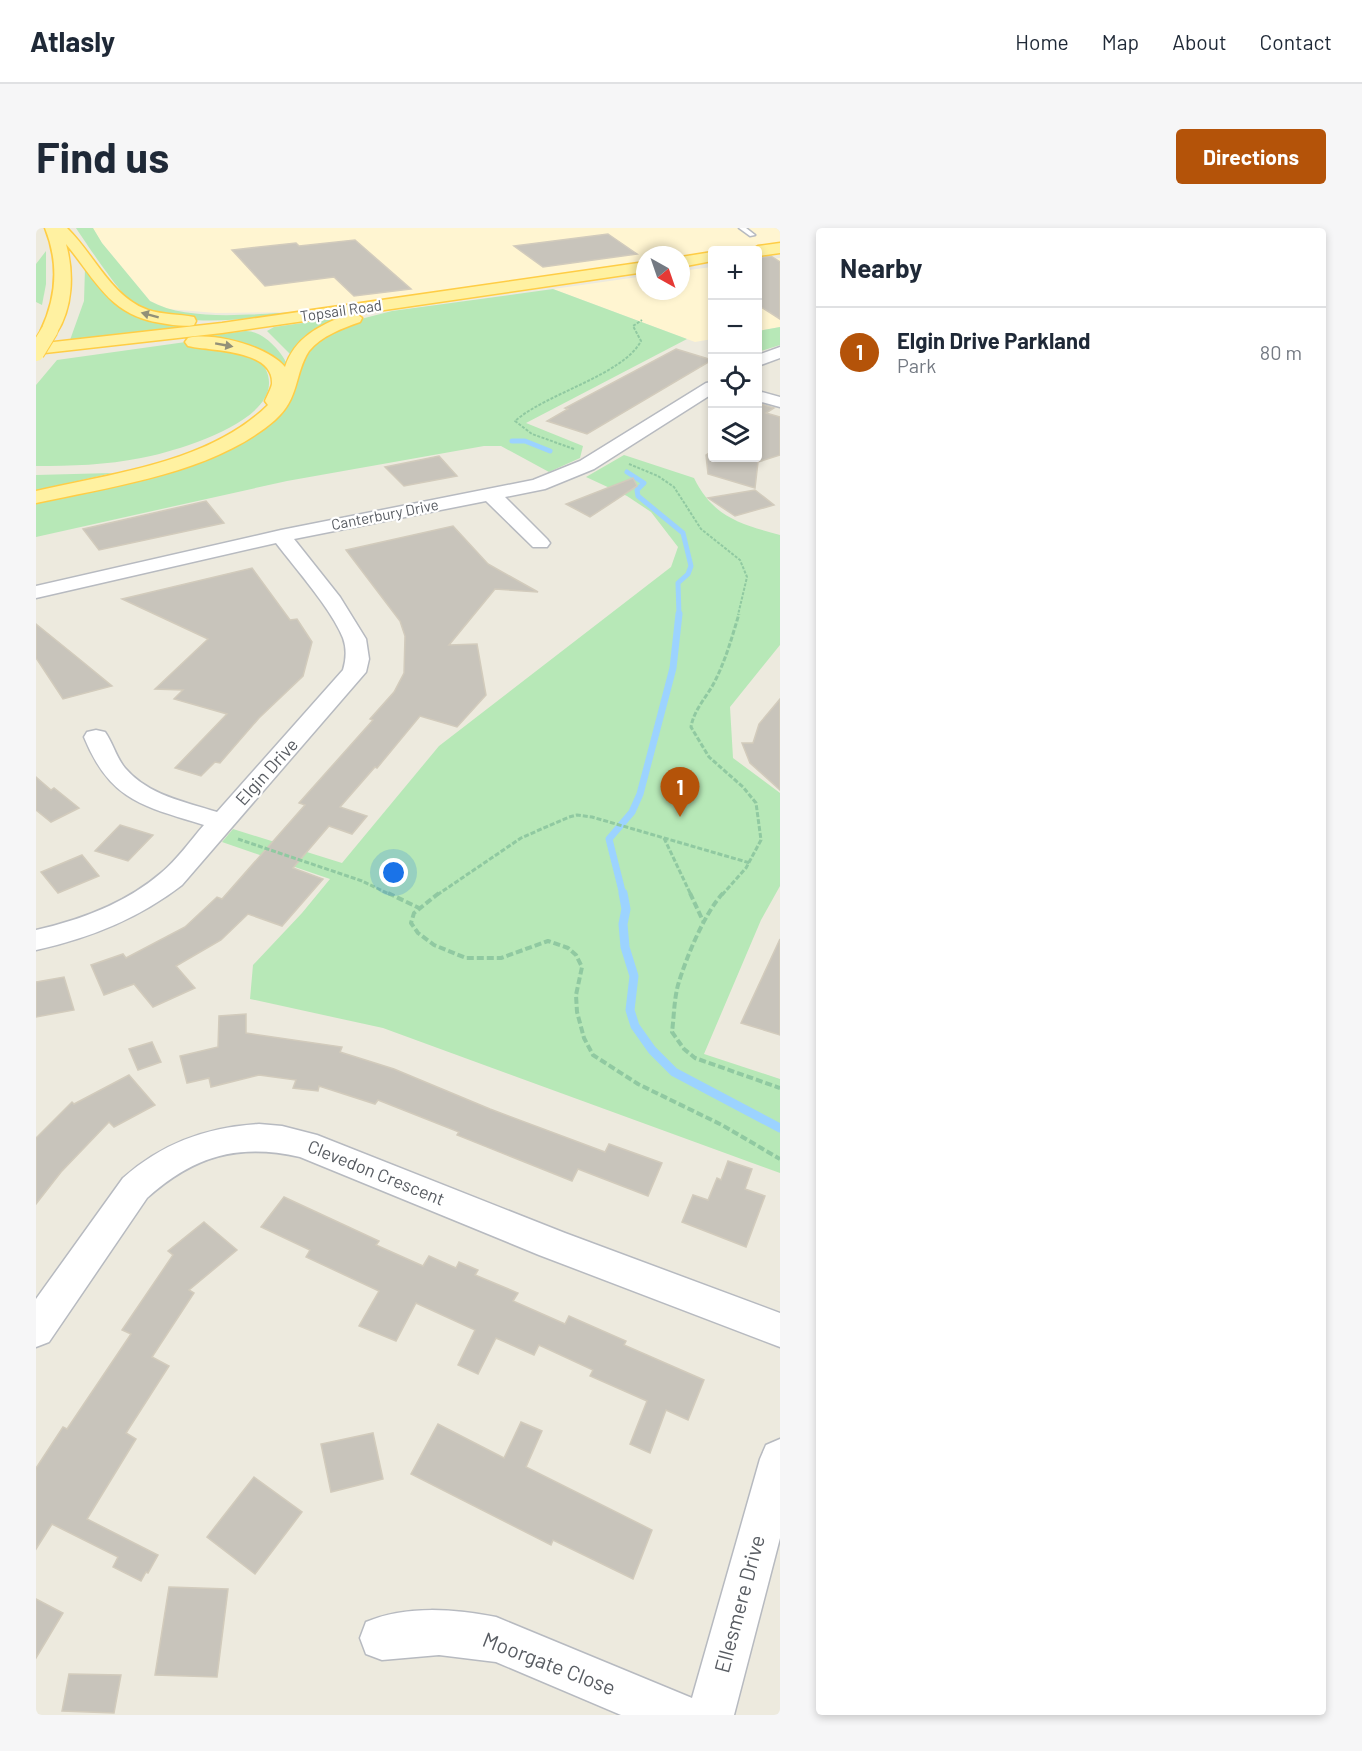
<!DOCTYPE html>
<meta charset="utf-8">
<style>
body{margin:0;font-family:Barlow,sans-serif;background:#f6f6f7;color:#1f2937}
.controls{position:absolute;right:18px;top:18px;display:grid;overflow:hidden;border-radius:6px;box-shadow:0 3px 9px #0003}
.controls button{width:54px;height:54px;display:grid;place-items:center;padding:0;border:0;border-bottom:2px solid #e0e1e3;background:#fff;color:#1f2937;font:30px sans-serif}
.compass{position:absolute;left:600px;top:18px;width:54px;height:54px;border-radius:50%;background:#fff;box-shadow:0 3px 9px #0003;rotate:140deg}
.you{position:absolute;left:358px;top:645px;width:21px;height:21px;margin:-15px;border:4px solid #fff;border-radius:50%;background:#1a73e8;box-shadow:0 0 0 9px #1a73e833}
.badge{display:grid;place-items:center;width:39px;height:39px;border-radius:50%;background:#b45309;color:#fff;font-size:20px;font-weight:700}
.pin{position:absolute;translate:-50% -50px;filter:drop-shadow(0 2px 3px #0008)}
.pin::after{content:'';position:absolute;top:32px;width:21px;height:18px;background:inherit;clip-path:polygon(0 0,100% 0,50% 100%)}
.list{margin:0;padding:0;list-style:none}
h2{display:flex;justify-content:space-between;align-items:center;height:78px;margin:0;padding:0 24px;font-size:26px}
h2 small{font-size:20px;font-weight:400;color:#747a83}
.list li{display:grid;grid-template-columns:39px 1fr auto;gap:18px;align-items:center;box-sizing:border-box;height:90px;padding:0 24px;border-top:2px solid #e0e1e3}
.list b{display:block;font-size:22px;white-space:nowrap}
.list p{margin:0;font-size:20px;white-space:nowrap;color:#747a83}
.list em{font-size:20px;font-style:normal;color:#747a83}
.icon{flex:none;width:33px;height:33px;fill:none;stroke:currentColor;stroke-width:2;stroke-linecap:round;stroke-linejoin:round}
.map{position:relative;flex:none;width:744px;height:1487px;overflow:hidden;border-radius:6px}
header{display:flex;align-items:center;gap:36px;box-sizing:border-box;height:84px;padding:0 30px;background:#fff;border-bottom:2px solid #e0e1e3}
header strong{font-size:28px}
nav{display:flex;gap:33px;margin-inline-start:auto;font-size:21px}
.intro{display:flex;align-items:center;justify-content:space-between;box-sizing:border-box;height:144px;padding:0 36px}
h1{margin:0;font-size:42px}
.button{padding:15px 27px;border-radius:6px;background:#b45309;color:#fff;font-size:21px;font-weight:700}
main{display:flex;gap:36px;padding:0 36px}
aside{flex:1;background:#fff;border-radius:6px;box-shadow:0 3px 9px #0003}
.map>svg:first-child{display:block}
</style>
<header>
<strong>Atlasly</strong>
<nav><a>Home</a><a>Map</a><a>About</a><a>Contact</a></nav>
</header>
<div class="intro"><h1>Find us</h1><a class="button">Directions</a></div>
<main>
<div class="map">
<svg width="744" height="1487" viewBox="0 0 744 1487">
<rect width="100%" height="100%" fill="#edeade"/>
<g fill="#fff5d1">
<polygon points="57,0 744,0 744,16 702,22 676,22 676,26 645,31 645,27 609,27 609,36 267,84 180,85 132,81 114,73 66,15"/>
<polygon points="744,30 744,99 722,103 722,33"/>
<polygon points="676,39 676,111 659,114 517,61 609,48 609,63 645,63 645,43"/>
</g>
<g fill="#b7e8b7">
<path d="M40 0H57L66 15 114 73C153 95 223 85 267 84 220 90 135 104 95 74 84 65 49 14 40 0Z"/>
<polygon points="10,23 10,56 6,77 0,74 0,36"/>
<polygon points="49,40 78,71 150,96 168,97 34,112 48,73"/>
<polygon points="517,61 651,111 490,195 547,218 544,230 513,244 465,218 448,218 251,253 0,309 0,272 124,242 246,184 257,169 269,128 278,117 321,92 356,83"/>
<polygon points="316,88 257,129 231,103 238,99"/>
<polygon points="744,99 744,117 722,124 722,103"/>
<path d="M209 103C227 102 249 126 253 142L212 117 170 108Z"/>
<path d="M164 112C182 118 205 121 221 131 228 135 233 146 233 154 235 196 137 224 105 230 71 237 35 238 0 238V157L21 132Z"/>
<path d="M588 227 658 250C677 289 704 296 744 307V417L694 479 697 530 744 565V658L725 692 668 826 744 851V945L347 800 214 771 217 737 266 685 294 651 186 614 197 601 306 635 403 518 635 339 642 319 615 284 591 268 550 249Z"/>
<polygon points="76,245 8,261 0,263 0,247"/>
</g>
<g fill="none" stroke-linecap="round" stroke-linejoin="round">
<g stroke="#9cd3ff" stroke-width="5">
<polyline points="476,213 489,213 514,223"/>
<polyline points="591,244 608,255 601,262 602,268 647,305 655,338 652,346 642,355 643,387"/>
</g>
<polyline stroke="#9cd3ff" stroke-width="7" points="587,667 573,611 596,584 604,566 637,440 643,386"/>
<polyline stroke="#9cd3ff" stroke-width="9" points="587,665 590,681 587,696 589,719 598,748 594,782 599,798 616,822 638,844 744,900"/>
</g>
<g fill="#c8c4bb" stroke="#d2cbbc" stroke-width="1.5">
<polygon points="572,6 601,26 507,39 478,18"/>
<polygon points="319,12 375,61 318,68 298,49 229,58 196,22 260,15 263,18"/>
<polygon points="735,28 744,34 744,91 722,77 722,30"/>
<polygon points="640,121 676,132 551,206 511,193 532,181 529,180"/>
<polygon points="722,175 738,180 730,185 744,189 744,227 722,234 719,260 672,246 670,227 676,223 676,230 711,230 722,232"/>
<polygon points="403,228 421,248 368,258 349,239"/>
<polygon points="597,250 601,258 554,289 530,276"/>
<polygon points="719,262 738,277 699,288 672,270"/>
<polygon points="170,273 188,295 63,322 47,301"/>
<polygon points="417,298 452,336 502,364 459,361 413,417 441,416 450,467 421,499 384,488 341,540 339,539 304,579 331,588 316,606 293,598 257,640 287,651 246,698 212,686 185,712 140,738 159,760 117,779 98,756 68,767 55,737 87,726 90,730 149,699 181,669 186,671 269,577 263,575 337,492 334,491 358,464 368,445 369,408 364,393 310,322"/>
<polygon points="216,340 254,392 261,391 276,414 267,448 223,490 184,535 179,534 165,548 139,540 191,486 138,471 147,462 119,461 172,411 86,371"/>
<polygon points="0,396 42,430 76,458 27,471 0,430"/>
<polygon points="744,471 744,562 714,535 706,515 717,515 723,496"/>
<polygon points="0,549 15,562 18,560 43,580 15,594 0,582"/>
<polygon points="84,597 117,607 92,633 59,623"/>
<polygon points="46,627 63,648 22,665 5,644"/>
<polygon points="744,711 744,807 705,795"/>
<polygon points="28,749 38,782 0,789 0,754"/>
<polygon points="210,786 210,805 306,819 304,824 358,841 454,881 569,924 573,916 626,935 612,968 542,941 536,953 421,907 423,904 342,872 339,876 283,858 282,863 257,860 260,852 223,847 175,859 173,850 151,855 144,828 182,819 183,788"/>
<polygon points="116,814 125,834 102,842 93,821"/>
<polygon points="93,847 119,877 78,899 73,894 25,944 0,976 0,910 36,874 38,876"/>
<polygon points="692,933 716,941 709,961 729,968 710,1019 646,994 657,967 672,972 681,950 685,952"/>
<polygon points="248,969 343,1013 340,1017 387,1038 393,1028 420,1040 423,1034 442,1042 439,1047 482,1065 477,1073 529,1096 533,1088 590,1113 588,1117 668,1152 652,1192 630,1182 614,1225 594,1216 611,1173 554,1148 557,1142 503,1117 498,1127 460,1110 442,1146 422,1137 439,1102 380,1075 360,1113 323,1098 343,1063 270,1029 274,1022 225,999"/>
<polygon points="168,994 201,1022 153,1062 158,1065 116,1129 133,1138 90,1205 100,1211 51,1291 122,1327 112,1345 110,1344 105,1353 77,1339 82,1329 16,1296 0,1321 0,1240 27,1199 31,1201 95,1106 86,1102 137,1027 132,1023"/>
<polygon points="485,1194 506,1203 490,1239 616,1302 597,1351 517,1312 515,1317 375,1246 402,1196 468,1230"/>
<polygon points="337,1205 347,1251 295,1264 285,1216"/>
<polygon points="218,1249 266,1284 219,1346 171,1309"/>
<polygon points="133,1359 192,1361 181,1449 119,1447"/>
<polygon points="0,1371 27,1385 0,1430"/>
<polygon points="33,1446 85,1447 78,1485 26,1483"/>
</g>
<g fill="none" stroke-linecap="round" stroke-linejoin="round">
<defs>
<polygon id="lane" points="703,0 710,0 719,7 714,8"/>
<g id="street">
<polygon points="744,119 744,130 722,138 722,127"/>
<path d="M676 154V166L558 241 509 261 469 269 511 311 514 315 511 319H497L450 273 258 311 304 369 330 411 333 431 330 444 146 657C102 691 54 710 0 722V702C45 692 90 675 125 645 141 632 154 613 168 597 107 578 74 573 48 509L51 504 60 502 69 504C77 515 80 529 89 540 112 567 149 574 181 584L307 442C310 432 311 421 307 410 296 382 260 341 240 315L0 370V358L245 302 497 252 544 233 670 155Z"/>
<polygon points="722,163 744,169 744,179 722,173"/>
<path d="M223 896 246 898 281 907 529 1005 744 1085V1119L503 1027 264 929C202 915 158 928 111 970L13 1114 0 1119V1071L87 950C126 915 171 899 223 896Z"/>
<path d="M744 1211V1310L698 1487H585L460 1434 403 1427 346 1432 330 1426 324 1410 330 1394C371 1377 418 1381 460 1389L656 1470 724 1231 730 1217Z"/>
</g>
<g id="primary">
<path d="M9 0H31C58 26 75 69 112 82 127 87 143 86 158 89L160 93 158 97C148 99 136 97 125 95 73 87 60 52 30 16 38 45 37 80 20 106H8L5 102C21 68 23 35 9 0Z"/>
<polygon points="744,15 744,25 722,28 722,22 715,22 722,18"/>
<polygon points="676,24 676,33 645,39 645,29"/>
<path d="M609 34V44L321 86 326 90 324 94C307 100 285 108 273 123 258 146 264 170 239 192 178 245 77 258 0 275V263C77 245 173 235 232 177L229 173C231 168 235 161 236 156 238 121 173 123 152 118L149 114 152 110C178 104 231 118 249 139 259 109 283 98 310 87L186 105 0 126V116L186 95Z"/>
</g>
</defs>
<use href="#lane" stroke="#b7bac0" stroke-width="3"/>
<use href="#street" stroke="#b7bac0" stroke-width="3"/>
<use href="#primary" stroke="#ffcd45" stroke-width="3"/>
<g stroke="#90c9a1" stroke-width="2" stroke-dasharray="3 1.5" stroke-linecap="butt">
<path d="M538 221 496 206 479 193C511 165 587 147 605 113L597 98 606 92"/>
<polyline points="593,236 622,248 638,259 665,301 704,332 711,349 702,387"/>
</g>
<g stroke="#90c9a1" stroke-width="3" stroke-dasharray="5 2" stroke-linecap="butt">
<polyline points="628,610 655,667"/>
<polyline points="202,611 326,653 355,667"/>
<polyline points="401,667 485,610 533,589 541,587 556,589 714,635"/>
<path d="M686 667 710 640 725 612 720 575 707 559 673 529 655 499C658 481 671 469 679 453 690 431 696 409 703 386"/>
</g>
<g stroke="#90c9a1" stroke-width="4" stroke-dasharray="7 3" stroke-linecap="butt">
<polyline points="352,665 383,680"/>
<polyline points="403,665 378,685 375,695 382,705 398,717 430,730 465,730 512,713 532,720 540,727 546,739 540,767 541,784 548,810 557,827 602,856 686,897 744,931"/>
<polyline points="654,665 667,693"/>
<path d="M687 665C668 686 650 730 642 757 638 772 638 789 636 804L648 821 659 830 744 860"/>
</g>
<use href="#lane" fill="#fff" fill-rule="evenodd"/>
<use href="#street" fill="#fff" fill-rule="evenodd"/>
<use href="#primary" fill="#fff1a1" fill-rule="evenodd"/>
<defs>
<polyline id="primary-bridge" points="0,125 14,102"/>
</defs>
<use href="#primary-bridge" stroke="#ffcd45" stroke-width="18" stroke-linecap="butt"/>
<use href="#primary-bridge" stroke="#fff1a1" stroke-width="16"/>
</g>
<defs><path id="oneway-solid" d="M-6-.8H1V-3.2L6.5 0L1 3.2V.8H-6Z" transform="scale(1.5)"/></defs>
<g fill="#929078">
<use href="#oneway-solid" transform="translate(114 87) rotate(-165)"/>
<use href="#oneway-solid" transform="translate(188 117) rotate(10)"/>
</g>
<g text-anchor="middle" stroke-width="4.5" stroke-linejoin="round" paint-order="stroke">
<g font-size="15" fill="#585c62" stroke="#fff">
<text transform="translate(305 83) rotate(-8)" y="5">Topsail Road</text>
<text transform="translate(349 287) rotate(-11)" y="5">Canterbury Drive</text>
</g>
<g font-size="18" fill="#585c62" stroke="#fff">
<text transform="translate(231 544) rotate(-48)" y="6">Elgin Drive</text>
<text transform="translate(340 945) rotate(22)" y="6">Clevedon Crescent</text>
</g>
<g font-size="21" fill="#585c62" stroke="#fff">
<text transform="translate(704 1376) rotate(-75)" y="7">Ellesmere Drive</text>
<text transform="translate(513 1436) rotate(21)" y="7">Moorgate Close</text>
</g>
</g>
</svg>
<div class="controls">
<button>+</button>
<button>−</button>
<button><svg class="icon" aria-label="locate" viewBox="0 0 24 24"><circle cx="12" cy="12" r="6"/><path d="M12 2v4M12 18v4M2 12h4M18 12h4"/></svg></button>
<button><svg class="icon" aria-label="layers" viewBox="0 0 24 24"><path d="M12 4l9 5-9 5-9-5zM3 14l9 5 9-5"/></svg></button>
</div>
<svg class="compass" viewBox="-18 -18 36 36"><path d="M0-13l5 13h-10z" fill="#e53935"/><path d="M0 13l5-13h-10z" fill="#747a83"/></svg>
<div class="you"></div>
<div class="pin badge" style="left:644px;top:589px">1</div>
</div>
<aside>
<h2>Nearby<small></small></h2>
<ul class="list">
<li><span class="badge">1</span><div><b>Elgin Drive Parkland</b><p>Park</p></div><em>80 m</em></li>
</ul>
</aside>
</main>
